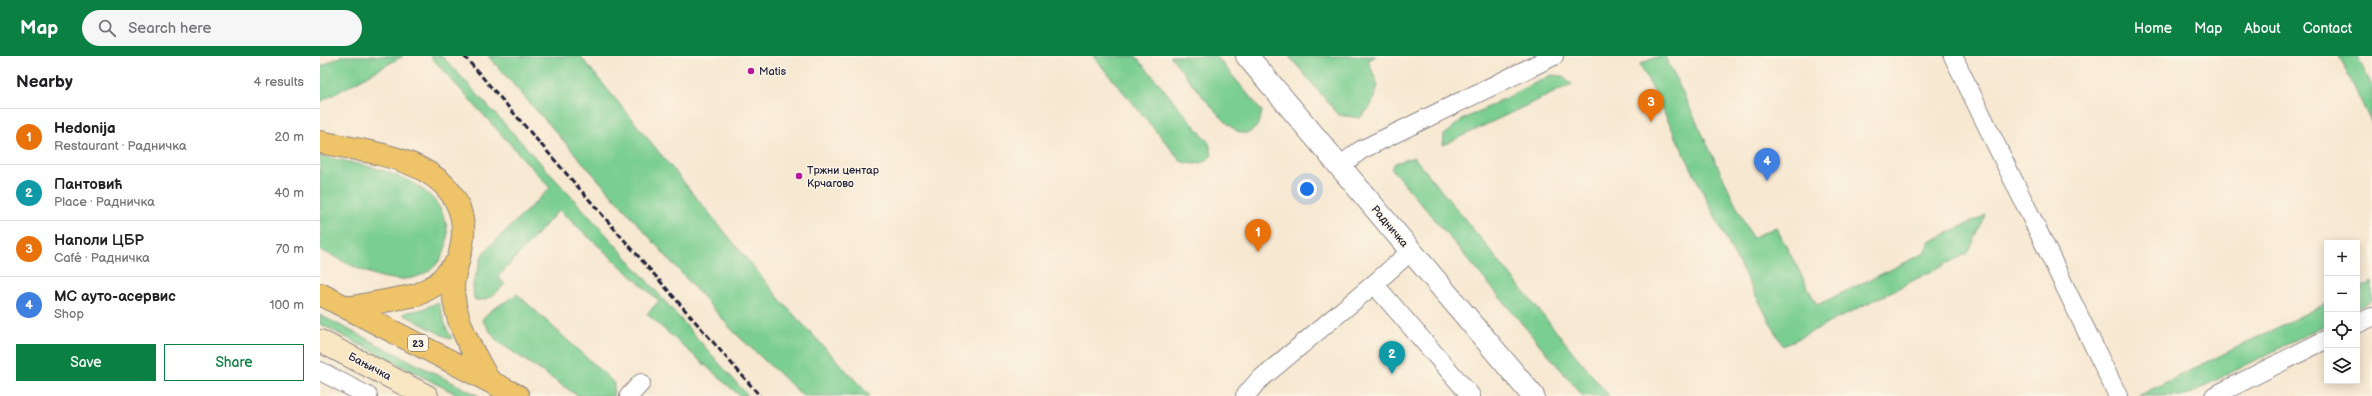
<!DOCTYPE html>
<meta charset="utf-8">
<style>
body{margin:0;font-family:"Balsamiq Sans",sans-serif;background:#f6f6f6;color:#202124}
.controls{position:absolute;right:12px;bottom:12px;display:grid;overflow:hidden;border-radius:0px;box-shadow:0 2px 10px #0003}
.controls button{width:36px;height:36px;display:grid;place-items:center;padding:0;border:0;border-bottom:1px solid #e0e0e0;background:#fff;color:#202124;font:20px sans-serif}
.you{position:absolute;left:987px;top:133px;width:14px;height:14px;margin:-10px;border:3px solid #fff;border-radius:50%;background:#1a73e8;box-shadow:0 0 0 6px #1a73e833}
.badge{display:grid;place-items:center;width:26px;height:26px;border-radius:50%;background:#0b8043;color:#fff;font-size:13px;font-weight:700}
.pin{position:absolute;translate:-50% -33px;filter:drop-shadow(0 1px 2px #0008)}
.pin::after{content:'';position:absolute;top:21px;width:14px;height:12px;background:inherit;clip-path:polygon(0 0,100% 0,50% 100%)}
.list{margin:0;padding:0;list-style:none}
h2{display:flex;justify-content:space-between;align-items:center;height:52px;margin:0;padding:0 16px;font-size:17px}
h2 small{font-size:13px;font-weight:400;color:#757577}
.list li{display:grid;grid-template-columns:26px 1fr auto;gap:12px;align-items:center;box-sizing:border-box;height:56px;padding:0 16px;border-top:1px solid #e0e0e0}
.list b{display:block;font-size:15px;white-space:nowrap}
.list p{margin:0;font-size:13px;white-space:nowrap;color:#757577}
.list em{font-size:13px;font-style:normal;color:#757577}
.actions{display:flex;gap:8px;padding:12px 16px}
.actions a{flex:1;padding:9px 0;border:1px solid #0b8043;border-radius:0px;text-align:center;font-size:14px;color:#0b8043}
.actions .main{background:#0b8043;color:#fff}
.icon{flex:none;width:22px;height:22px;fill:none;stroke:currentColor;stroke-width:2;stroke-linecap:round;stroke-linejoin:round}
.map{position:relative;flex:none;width:2052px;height:340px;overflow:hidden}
header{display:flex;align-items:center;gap:24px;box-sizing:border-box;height:56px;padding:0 20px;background:#0b8043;color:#fff}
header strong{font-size:19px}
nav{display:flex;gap:22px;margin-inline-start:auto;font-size:14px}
.search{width:280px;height:36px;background:#f6f6f6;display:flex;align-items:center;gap:10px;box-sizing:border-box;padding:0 14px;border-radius:22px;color:#757577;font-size:15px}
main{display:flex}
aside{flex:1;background:#fff}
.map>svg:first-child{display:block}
</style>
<header>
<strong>Map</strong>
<div class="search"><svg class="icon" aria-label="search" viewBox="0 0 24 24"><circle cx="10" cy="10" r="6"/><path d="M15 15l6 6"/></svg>Search here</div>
<nav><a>Home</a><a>Map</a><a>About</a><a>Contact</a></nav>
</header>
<main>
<aside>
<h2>Nearby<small>4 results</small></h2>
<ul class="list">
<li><span class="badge" style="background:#e8710a">1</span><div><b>Hedonija</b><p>Restaurant · Радничка</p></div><em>20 m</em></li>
<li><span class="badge" style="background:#0f9aa8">2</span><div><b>Пантовић</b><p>Place · Радничка</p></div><em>40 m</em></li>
<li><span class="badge" style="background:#e8710a">3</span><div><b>Наполи ЦБР</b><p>Café · Радничка</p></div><em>70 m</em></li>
<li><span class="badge" style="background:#3f7fe0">4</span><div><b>МС ауто-асервис</b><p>Shop</p></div><em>100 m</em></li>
</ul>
<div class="actions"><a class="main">Save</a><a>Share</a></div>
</aside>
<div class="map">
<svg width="2052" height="340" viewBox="0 0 2052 340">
<rect width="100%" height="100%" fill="#fcf5e5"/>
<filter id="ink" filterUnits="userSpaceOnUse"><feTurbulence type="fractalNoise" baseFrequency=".025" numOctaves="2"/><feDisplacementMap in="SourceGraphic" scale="8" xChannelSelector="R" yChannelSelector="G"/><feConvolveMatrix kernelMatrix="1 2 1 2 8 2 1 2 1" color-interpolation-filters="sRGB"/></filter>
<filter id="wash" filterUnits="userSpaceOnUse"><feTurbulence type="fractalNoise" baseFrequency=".012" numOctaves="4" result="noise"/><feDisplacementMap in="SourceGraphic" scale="16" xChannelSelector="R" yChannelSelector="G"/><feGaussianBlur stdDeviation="0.9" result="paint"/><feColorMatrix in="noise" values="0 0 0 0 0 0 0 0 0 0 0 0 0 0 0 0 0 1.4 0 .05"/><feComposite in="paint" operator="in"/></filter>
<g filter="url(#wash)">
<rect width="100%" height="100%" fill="#f7e8d1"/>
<g fill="#7ace91" stroke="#4e7866">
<polygon points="21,0 83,0 0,46 0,11"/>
<path d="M110 0H122L292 185 428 340H420L327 258 339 245 239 154 178 221 185 228C177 236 166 248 154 243L153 228 163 197 230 132Z"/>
<polygon points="168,0 260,0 463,247 550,340 483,340 413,275"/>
<path d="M773 0H816L889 87 892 99C883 109 876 109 862 106Z"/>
<path d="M850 0H896L942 55C940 66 935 79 922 77 907 75 862 14 850 0Z"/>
<polygon points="969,0 1056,0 1048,4 1058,30 1051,50 1040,62 1019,59"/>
<polygon points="1339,0 1345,0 1432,182 1456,171 1497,249 1605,197 1609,186 1666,159 1648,197 1463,290 1413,197 1320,8"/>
<polygon points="2019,0 2037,0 2052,30 2052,68"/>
<polygon points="1231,19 1243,20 1252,28 1123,89 1124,79 1140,65"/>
<path d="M0 100C34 107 75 113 103 134 140 160 135 218 85 223 56 226 26 205 0 194Z"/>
<polygon points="1094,101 1289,340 1263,340 1071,112 1075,107"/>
<polygon points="2052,226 2052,245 2037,253 2037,233"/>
<path d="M197 238 290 323 294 328 293 340H258L177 285 162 264C169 252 186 247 197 238Z"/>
<polygon points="118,246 127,274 132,282 130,283 84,259 84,257 103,253"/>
<polygon points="2007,247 2007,268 1865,340 1818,340"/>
<polygon points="0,259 159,340 140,340 0,268"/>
</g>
</g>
<g filter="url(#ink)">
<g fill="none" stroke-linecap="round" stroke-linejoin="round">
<defs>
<g id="lane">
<polyline points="1633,0 1798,340"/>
<polyline points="1020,110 1041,94 1234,0"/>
<polyline points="1091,195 1054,228 1151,340"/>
<polyline points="2037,268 2052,261"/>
<polyline points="0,315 48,340"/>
<polyline points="309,340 321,327"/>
<polyline points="925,340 938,325 1054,228"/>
<polyline points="1894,340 2007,283"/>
</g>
<polyline id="street" points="927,0 1213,340"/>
<polyline id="secondary" points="0,285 107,340"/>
<g id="primary">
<path d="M0 86C51 97 137 103 143 170 145 191 134 212 133 230 133 264 153 295 168 323"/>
<polyline points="0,238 198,340"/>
<polyline points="27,252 97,239 117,228 138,205"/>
</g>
</defs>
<use href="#lane" stroke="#8c8586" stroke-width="20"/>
<use href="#street" stroke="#8c8586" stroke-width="24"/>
<use href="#secondary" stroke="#8c8586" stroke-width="24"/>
<use href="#primary" stroke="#8c8586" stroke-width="24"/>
<use href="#lane" stroke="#fff" stroke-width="18"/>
<use href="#street" stroke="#fff" stroke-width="22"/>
<use href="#secondary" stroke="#f9e7c3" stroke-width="22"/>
<use href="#primary" stroke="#efc469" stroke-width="22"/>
<polyline stroke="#22223b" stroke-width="3" stroke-dasharray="6 3" stroke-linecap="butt" points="144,0 440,340"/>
</g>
</g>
<g fill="#b5179e" stroke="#fcf5e5" stroke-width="1.5">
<circle cx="431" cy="15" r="4"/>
<circle cx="479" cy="120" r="4"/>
</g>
<g text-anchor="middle" stroke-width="3" stroke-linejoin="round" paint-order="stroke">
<rect fill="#fcf5e5" stroke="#63616e" stroke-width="1" x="88" y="279" width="20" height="16" rx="3"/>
<g font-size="10" font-weight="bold" fill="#22223b">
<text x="98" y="291">23</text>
</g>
<g font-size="11" fill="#22223b" stroke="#fcf5e5" text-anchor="start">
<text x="439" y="19">Matis</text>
<text x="487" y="118">Тржни центар<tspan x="487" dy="13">Крчагово</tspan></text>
</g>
<g font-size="11" fill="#22223b" stroke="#fcf5e5">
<text transform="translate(1070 170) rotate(50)" y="4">Радничка</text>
<text transform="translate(50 310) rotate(28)" y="4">Бањичка</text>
</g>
</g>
</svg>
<div class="controls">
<button>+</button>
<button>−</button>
<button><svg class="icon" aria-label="locate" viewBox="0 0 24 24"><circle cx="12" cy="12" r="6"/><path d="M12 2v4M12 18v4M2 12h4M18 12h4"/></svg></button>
<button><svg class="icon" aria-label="layers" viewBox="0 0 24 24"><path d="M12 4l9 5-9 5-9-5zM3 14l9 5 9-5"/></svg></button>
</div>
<div class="you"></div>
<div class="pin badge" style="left:938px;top:196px;background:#e8710a">1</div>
<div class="pin badge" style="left:1072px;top:318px;background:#0f9aa8">2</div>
<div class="pin badge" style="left:1331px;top:66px;background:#e8710a">3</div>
<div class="pin badge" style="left:1447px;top:125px;background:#3f7fe0">4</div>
</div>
</main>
